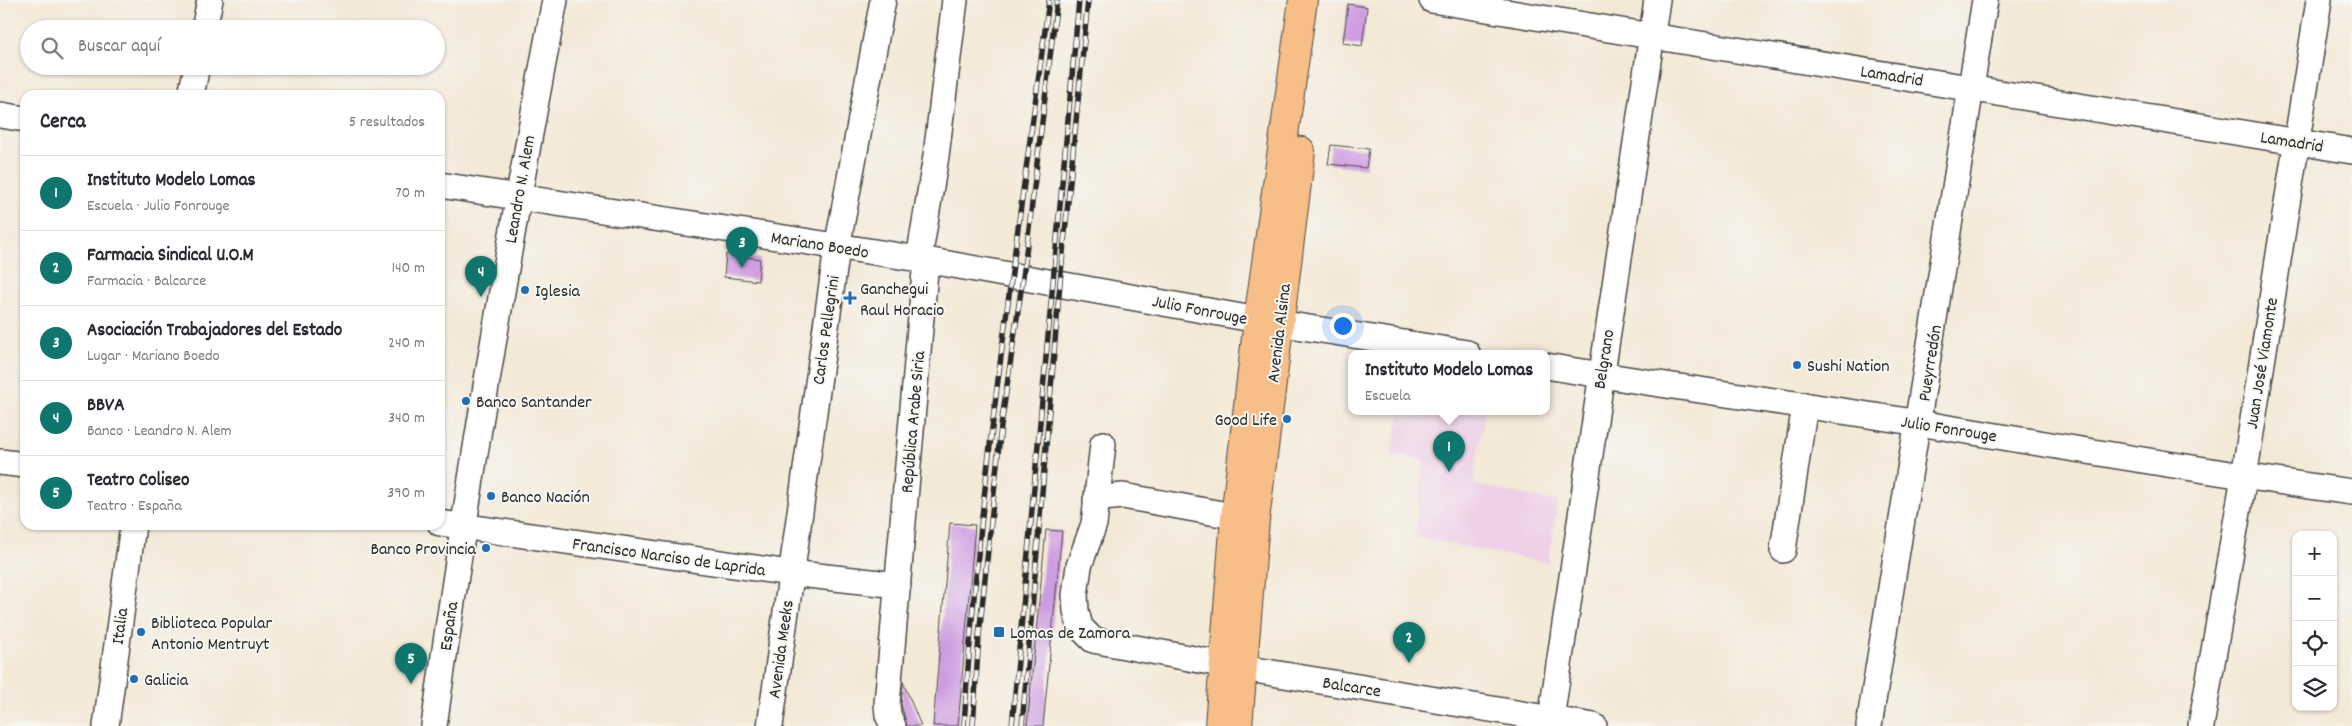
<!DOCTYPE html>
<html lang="es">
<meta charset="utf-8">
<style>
body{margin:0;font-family:Dekko,sans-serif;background:#f2f2f3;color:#2b2b33}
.controls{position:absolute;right:15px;bottom:15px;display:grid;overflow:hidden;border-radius:10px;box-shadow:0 1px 4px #0004}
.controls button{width:45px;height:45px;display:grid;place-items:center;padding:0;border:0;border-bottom:1px solid #e1e1e2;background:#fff;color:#2b2b33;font:25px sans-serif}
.you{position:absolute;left:1342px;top:325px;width:18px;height:18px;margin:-12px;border:4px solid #fff;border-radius:50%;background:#1a73e8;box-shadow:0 0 0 8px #1a73e833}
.badge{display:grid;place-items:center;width:32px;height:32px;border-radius:50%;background:#0f766e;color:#fff;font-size:16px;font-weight:700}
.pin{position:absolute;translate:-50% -41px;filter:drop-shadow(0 1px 2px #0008)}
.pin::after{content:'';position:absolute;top:26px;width:18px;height:15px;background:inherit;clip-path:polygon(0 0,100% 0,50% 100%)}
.popup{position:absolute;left:1348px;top:350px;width:202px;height:65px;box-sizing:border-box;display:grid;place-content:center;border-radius:10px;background:#fff;filter:drop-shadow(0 1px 4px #0005);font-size:16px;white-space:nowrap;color:#7c7c81}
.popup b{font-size:19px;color:#2b2b33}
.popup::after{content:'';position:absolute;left:50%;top:100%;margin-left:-10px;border:10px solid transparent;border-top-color:#fff}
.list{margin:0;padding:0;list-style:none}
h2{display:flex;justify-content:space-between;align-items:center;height:65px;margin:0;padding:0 20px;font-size:21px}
h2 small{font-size:16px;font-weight:400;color:#7c7c81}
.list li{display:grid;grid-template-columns:32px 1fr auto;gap:15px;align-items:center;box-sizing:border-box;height:75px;padding:0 20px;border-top:1px solid #e1e1e2}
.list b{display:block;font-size:19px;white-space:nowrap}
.list p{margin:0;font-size:16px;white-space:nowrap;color:#7c7c81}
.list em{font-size:16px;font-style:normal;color:#7c7c81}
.icon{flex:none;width:28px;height:28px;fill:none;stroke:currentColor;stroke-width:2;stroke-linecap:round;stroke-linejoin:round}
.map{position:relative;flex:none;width:2352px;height:726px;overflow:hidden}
.search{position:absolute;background:#fff;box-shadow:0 1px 4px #0004;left:20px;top:20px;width:425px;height:55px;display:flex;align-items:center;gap:12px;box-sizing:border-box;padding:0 18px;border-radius:28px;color:#7c7c81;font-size:19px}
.panel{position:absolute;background:#fff;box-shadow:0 1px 4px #0004;left:20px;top:90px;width:425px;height:440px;border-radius:15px}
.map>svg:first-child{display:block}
</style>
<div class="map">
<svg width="2352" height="726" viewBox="0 0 2352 726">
<rect width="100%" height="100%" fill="#f6f6f2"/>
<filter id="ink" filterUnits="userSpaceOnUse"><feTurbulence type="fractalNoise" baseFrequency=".02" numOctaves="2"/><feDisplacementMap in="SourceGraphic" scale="10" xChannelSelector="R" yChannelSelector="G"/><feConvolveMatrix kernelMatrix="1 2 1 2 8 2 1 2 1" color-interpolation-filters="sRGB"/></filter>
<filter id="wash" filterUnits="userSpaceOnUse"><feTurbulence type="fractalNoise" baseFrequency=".0096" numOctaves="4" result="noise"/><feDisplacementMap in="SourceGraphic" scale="20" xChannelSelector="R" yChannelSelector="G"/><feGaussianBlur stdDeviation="1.12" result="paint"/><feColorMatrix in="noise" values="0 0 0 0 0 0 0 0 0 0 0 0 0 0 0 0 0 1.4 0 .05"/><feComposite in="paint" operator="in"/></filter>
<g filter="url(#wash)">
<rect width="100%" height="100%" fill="#f4e9d7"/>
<polygon fill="#eed0e8" points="1400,411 1485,411 1473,484 1558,502 1548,563 1414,537 1424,460 1392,455"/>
<g id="blocks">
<g fill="#ce9ce0">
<polygon points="1348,4 1367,7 1362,46 1343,43"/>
<polygon points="1331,145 1369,149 1366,168 1328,164"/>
<polygon points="726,254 760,259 758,281 724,277"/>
<polygon points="950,523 975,525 958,726 933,726"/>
<polygon points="1046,530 1062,531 1043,726 1027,726"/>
<polygon points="903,682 921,726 907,726 901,704"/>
</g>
</g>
</g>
<g filter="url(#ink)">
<use href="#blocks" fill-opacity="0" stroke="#494845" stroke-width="1"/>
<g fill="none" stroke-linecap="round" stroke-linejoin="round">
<defs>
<g id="minor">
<polyline points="1432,0 2352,151"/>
<polyline points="204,29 210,0"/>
<polyline points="191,95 197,66"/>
<polyline points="0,115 25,119"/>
<polyline points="440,185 926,260 1258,320 1467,353"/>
<polyline points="919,259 936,156 955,0"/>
<path d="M1546 366C1670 387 1795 403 1919 423 2063 447 2207 472 2352 492"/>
<polyline points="1103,444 1094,524 1079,566 1075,595 1076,611 1080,627 1093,640 1242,668 1594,726"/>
<polyline points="0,462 25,465"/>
<polyline points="1096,500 1103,498 1123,496 1255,520"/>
<polyline points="440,523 790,573 898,585"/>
<polyline points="1783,550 1805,405"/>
<polyline points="106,726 133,525"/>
<path d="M434 726C468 483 509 241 555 0"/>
<polyline points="770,726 837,248 883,0"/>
<polyline points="893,726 888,715 887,704 926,260"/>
<polyline points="1550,726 1657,0"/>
<polyline points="1869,726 1985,0"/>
<polyline points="2201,726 2244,477 2319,0"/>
</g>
<g id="major">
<polyline points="1219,726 1235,517 1258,320 1303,0"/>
<polyline points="1238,726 1255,520 1301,151"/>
</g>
</defs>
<use href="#minor" stroke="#494845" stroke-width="28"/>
<use href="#major" stroke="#494845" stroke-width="30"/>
<use href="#minor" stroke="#fff" stroke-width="25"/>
<use href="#major" stroke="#f7be87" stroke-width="28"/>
<defs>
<g id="rail">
<path d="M964 726C979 483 1017 242 1049 0"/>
<polyline points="973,726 979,636 1001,426 1023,277 1057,0"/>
<polyline points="1012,726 1079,0"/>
<polyline points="1022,726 1060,283 1088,0"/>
</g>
</defs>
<use href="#rail" stroke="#2b2b2b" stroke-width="5.5"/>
<use href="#rail" stroke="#f6f6f2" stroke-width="4" stroke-dasharray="11" stroke-linecap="butt"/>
</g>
</g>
<g fill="#1f6fb2" stroke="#f6f6f2" stroke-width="2">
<circle cx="525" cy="290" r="5"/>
<path d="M847.5 290.5h5v5h5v5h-5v5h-5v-5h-5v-5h5z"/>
<circle cx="1797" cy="365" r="5"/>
<circle cx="466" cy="401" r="5"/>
<circle cx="1287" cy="419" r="5"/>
<circle cx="491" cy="496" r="5"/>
<circle cx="486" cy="548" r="5"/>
<circle cx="141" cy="632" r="5"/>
<rect x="993" y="626" width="12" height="12" rx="2.5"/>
<circle cx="134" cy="679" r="5"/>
</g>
<g text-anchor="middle" stroke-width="4" stroke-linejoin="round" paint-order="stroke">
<g font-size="18" fill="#2b2b2b" stroke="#f6f6f2">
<text transform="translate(1892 75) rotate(9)" y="6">Lamadrid</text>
<text transform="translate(2292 141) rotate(9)" y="6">Lamadrid</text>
<text transform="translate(519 189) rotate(-80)" y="6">Leandro N. Alem</text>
<text transform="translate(820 244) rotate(9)" y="6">Mariano Boedo</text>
<text transform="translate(1200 309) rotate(11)" y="6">Julio Fonrouge</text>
<text transform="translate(825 330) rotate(-82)" y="6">Carlos Pellegrini</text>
<text transform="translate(1278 333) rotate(-83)" y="6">Avenida Alsina</text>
<text transform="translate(1603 359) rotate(-81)" y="6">Belgrano</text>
<text transform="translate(1929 363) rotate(-81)" y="6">Pueyrredón</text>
<text transform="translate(2261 363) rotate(-81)" y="6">Juan José Viamonte</text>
<text transform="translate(912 422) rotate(-85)" y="6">República Arabe Siria</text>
<text transform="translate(1949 428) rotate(9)" y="6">Julio Fonrouge</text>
<text transform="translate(669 556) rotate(8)" y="6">Francisco Narciso de Laprida</text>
<text transform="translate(119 626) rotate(-82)" y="6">Italia</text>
<text transform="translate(448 626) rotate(-82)" y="6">España</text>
<text transform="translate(780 649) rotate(-82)" y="6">Avenida Meeks</text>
<text transform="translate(1352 686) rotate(9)" y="6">Balcarce</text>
</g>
<g font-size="18" fill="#2b2b2b" stroke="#f6f6f2" text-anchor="start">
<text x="860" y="294">Ganchegui<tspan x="860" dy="21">Raul Horacio</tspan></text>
<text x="535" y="296">Iglesia</text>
<text x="1807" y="371">Sushi Nation</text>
<text x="476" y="407">Banco Santander</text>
<text x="1277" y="425" text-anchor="end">Good Life</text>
<text x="501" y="502">Banco Nación</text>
<text x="476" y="554" text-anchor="end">Banco Provincia</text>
<text x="151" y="628">Biblioteca Popular<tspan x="151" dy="21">Antonio Mentruyt</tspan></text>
<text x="1010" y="638">Lomas de Zamora</text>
<text x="144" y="685">Galicia</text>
</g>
</g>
</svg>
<div class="controls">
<button>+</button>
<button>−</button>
<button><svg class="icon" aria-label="locate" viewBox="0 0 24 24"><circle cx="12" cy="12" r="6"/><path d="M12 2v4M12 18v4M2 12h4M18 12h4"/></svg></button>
<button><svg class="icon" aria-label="layers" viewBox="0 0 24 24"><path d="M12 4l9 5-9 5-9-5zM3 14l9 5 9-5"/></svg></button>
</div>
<div class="you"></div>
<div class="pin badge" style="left:1449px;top:472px">1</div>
<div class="popup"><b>Instituto Modelo Lomas</b>Escuela</div>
<div class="pin badge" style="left:1409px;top:663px">2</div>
<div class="pin badge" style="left:742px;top:268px">3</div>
<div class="pin badge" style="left:481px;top:297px">4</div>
<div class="pin badge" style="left:411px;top:684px">5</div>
<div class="search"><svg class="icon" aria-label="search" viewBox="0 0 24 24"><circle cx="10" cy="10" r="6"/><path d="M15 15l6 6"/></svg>Buscar aquí</div>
<section class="panel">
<h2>Cerca<small>5 resultados</small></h2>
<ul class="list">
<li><span class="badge">1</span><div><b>Instituto Modelo Lomas</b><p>Escuela · Julio Fonrouge</p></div><em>70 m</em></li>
<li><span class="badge">2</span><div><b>Farmacia Sindical U.O.M</b><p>Farmacia · Balcarce</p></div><em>140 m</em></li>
<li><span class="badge">3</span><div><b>Asociación Trabajadores del Estado</b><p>Lugar · Mariano Boedo</p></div><em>240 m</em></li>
<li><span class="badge">4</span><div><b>BBVA</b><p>Banco · Leandro N. Alem</p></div><em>340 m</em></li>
<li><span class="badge">5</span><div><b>Teatro Coliseo</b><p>Teatro · España</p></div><em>390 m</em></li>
</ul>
</section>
</div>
